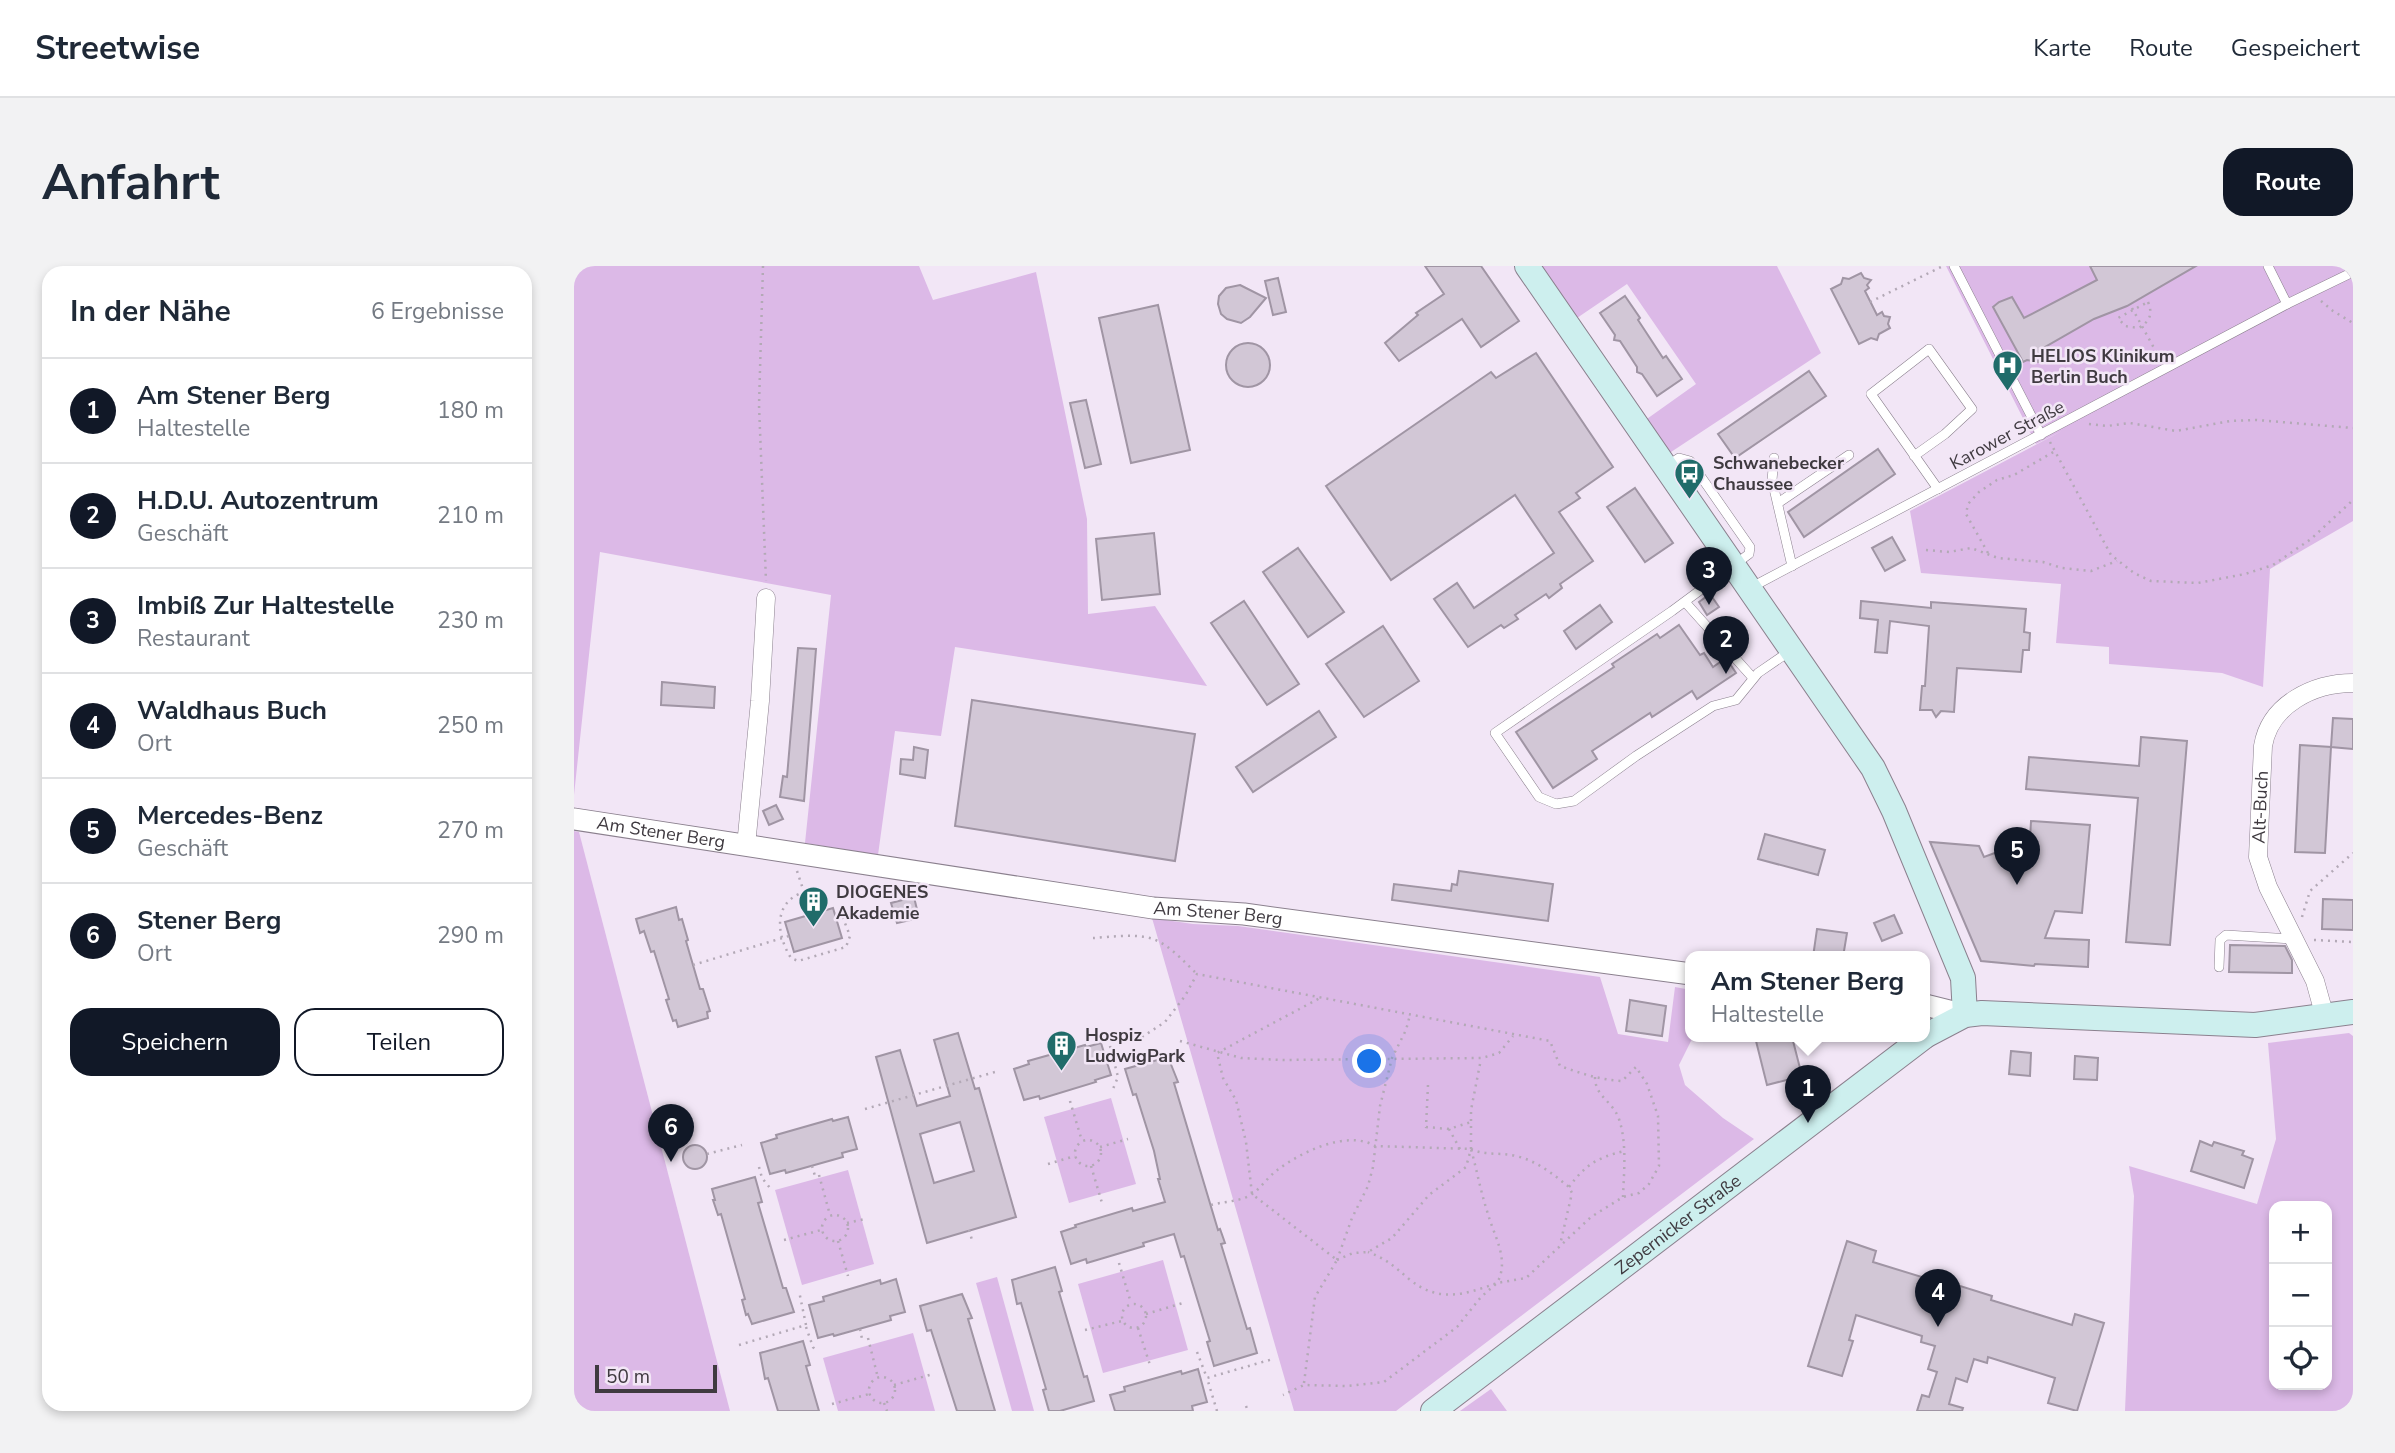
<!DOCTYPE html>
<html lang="de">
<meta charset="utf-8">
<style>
body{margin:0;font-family:"Nunito Sans",sans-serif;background:#f2f2f3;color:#1f2937}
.controls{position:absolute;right:21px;bottom:21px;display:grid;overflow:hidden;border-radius:14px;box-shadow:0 4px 10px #0003}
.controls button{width:63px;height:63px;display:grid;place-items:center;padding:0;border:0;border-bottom:2px solid #e0e1e3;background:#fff;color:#1f2937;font:35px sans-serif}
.scale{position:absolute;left:21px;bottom:18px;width:122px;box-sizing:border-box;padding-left:7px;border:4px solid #3f3a40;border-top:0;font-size:19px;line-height:24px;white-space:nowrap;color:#3f3a40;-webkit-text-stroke:5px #f2e6f6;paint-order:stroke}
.you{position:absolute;left:796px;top:796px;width:24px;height:24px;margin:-18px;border:5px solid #fff;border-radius:50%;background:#1a73e8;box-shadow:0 0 0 10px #1a73e833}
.badge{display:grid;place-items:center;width:46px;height:46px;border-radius:50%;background:#111827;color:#fff;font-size:23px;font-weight:700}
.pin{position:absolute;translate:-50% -58px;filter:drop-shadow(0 2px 4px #0008)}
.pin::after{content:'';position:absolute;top:37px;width:24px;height:21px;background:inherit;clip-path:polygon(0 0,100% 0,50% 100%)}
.popup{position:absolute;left:1111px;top:685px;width:245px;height:91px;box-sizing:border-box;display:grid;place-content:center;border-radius:14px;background:#fff;filter:drop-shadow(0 2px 5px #0005);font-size:23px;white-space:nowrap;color:#747a83}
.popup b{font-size:26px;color:#1f2937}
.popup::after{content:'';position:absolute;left:50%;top:100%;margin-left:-14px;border:14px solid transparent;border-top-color:#fff}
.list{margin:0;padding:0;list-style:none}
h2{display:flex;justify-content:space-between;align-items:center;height:91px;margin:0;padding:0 28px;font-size:30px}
h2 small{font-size:23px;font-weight:400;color:#747a83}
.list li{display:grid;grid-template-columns:46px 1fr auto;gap:21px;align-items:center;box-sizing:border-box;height:105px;padding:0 28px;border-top:2px solid #e0e1e3}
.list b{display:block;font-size:26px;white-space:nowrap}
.list p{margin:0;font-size:23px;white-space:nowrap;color:#747a83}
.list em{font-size:23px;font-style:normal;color:#747a83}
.actions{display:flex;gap:14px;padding:21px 28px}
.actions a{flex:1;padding:16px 0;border:2px solid #111827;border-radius:21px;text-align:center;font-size:24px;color:#111827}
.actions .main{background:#111827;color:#fff}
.icon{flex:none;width:38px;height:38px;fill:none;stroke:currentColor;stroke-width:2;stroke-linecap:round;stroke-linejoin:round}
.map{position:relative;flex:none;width:1779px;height:1145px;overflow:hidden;border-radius:21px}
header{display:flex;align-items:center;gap:42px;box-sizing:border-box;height:98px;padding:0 35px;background:#fff;border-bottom:2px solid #e0e1e3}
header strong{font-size:33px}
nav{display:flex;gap:38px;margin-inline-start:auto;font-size:24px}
.intro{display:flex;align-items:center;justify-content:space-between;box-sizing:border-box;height:168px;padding:0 42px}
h1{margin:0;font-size:49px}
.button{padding:18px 32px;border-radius:21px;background:#111827;color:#fff;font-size:24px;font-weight:700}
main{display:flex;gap:42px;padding:0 42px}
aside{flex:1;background:#fff;border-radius:21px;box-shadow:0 4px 10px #0003}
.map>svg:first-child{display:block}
</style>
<header>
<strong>Streetwise</strong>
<nav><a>Karte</a><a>Route</a><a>Gespeichert</a></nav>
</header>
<div class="intro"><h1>Anfahrt</h1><a class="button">Route</a></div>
<main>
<aside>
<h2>In der Nähe<small>6 Ergebnisse</small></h2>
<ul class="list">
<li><span class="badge">1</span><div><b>Am Stener Berg</b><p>Haltestelle</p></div><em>180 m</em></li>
<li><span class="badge">2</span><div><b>H.D.U. Autozentrum</b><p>Geschäft</p></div><em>210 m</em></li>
<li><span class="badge">3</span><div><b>Imbiß Zur Haltestelle</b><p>Restaurant</p></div><em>230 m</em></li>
<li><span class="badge">4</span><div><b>Waldhaus Buch</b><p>Ort</p></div><em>250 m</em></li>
<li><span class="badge">5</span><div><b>Mercedes-Benz</b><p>Geschäft</p></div><em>270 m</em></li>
<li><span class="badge">6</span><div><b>Stener Berg</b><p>Ort</p></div><em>290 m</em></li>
</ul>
<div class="actions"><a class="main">Speichern</a><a>Teilen</a></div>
</aside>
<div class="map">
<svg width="1779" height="1145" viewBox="0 0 1779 1145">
<rect width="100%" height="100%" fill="#f2e6f6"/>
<g fill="#dcb9e7" fill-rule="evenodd">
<polygon points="0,0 345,0 359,34 462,6 513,253 514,348 581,340 633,420 381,381 367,470 321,465 304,589 231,577 257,329 26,286 0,529"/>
<polygon points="968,0 1203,0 1247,87 1094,188 1070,155 1122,118 1053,18 1003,52"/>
<polygon points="1372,0 1779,0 1779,255 1696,303 1689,421 1648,407 1535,398 1535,381 1482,377 1487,318 1347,307 1336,245 1488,165 1462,178"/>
<polygon points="0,565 5,566 156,1145 0,1145"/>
<polygon points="578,652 619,658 664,660 1026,711 1044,768 1094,776 1101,721 1117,724 1117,771 1119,771 1105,799 1111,819 1149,852 1180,873 822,1145 720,1145"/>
<path d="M1775 767 1779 770V1145H1551L1560 930 1555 900 1683 938 1702 873 1694 777ZM1700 940H1753V1119H1700Z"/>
<polygon points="537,832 562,918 495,937 470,851"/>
<polygon points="274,904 300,998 228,1019 201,924"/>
<polygon points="589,994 614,1084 529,1107 504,1018"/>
<polygon points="423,1011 460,1145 438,1145 402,1017"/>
<polygon points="339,1067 361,1145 264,1145 249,1092"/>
<polygon points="917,1123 933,1145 886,1145"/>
</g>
<g fill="#d2c7d6" stroke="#a095a4" stroke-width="2" fill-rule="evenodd">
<polygon points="851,0 907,0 945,55 907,81 888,53 825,95 811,77 844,49 842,47 870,28"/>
<polygon points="1516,0 1622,0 1553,40 1520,53 1466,84 1467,86 1462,89 1465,96 1453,94 1449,96 1419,41 1425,36 1438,31 1450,52 1523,14"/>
<polygon points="1287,7 1290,12 1297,14 1293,19 1295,22 1291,25 1303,49 1308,46 1310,50 1316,51 1314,58 1316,62 1305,68 1303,74 1297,72 1285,78 1257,23 1267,18 1269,12 1275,13"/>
<polygon points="704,12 712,46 699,49 691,15"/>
<polygon points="666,19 692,32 676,51 667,57 653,53 647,48 644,38 645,30 652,22"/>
<polygon points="1051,30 1066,52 1064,54 1089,92 1092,90 1108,113 1083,130 1068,108 1063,106 1063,101 1046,75 1040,74 1041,69 1026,47"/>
<polygon points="584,39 616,184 557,197 525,52"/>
<circle cx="674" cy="99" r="22"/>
<polygon points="962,87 1039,201 1002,227 1006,232 985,246 1019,295 986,318 988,322 975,332 972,328 941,349 944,353 930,362 927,359 894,381 860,333 883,317 900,342 980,287 941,229 817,314 752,220 917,106 922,112"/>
<polygon points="1235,105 1252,130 1161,192 1144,168"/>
<polygon points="512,134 527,198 511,202 496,137"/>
<polygon points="1304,183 1321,208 1230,271 1214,246"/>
<polygon points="1061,222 1099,277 1071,296 1033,241"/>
<polygon points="580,267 586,328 528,334 522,273"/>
<polygon points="1318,271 1331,294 1311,305 1298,282"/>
<polygon points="724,282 770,346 734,371 689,306"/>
<polygon points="1136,328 1145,341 1133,349 1125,336"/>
<polygon points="670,335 725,418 693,439 637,357"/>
<polygon points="1287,335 1357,342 1357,336 1452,343 1450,366 1456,367 1455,384 1449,384 1447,406 1383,402 1380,446 1367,445 1362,451 1358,444 1346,444 1348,420 1351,420 1355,360 1316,355 1313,387 1301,386 1304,354 1286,352"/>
<polygon points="1026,339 1038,356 1002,383 990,365"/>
<polygon points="1105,359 1126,389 1130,387 1139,401 1152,392 1162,407 1123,433 1118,425 1078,451 1076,447 1018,485 1023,493 979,522 942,466 1040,401 1038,398 1083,368 1086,372"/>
<polygon points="809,360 845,415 790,451 752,398"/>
<polygon points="224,382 242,383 230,535 206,531 209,510 213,511"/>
<polygon points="88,416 141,421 140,442 87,439"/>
<polygon points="398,434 621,468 601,595 381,560"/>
<polygon points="745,445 762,471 679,526 662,501"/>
<polygon points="1759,452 1779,453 1779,483 1757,481"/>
<polygon points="1567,471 1613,475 1596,679 1552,676 1564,532 1452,523 1455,491 1565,500"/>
<polygon points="1726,479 1757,481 1751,587 1721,586"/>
<polygon points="340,481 354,484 351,512 326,508 327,493 339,494"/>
<polygon points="202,539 209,553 195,559 189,545"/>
<polygon points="1457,555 1516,559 1508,647 1481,645 1471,672 1515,674 1514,701 1461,698 1460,700 1407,695 1356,576 1405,580 1410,591 1456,574"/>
<polygon points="1191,568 1251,584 1244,609 1184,593"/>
<polygon points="885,605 979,618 974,655 818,634 820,618 877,625 878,618 883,619"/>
<polygon points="340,631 345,652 323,657 317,637"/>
<polygon points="1749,633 1779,634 1779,664 1748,663"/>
<polygon points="102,641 105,654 108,653 114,674 112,675 126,723 129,723 136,745 133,746 134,752 104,761 102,754 99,755 92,734 95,733 80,685 77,686 70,665 66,667 62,653"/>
<polygon points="259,642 268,672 220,686 211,656"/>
<polygon points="1320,649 1328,667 1308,675 1300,657"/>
<polygon points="1243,663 1273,667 1269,691 1239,691"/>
<polygon points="1656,679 1711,680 1718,694 1718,707 1655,706"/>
<polygon points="1056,734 1092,740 1088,770 1052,765"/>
<path d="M384 767 401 823 405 822 442 951 353 977 302 791 326 784 343 840 359 835 376 830 360 774ZM386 856 400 905 360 917 346 868Z"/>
<polygon points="1181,771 1218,771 1228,810 1193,819"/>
<polygon points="527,777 537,809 521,814 522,816 466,833 465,830 450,834 440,803 455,798 454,795 511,779 512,781"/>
<polygon points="1437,785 1457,787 1456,810 1435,808"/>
<polygon points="1501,790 1524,792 1523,814 1500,813"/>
<polygon points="594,791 604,816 600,817 644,964 646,963 651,977 647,978 673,1063 676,1062 683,1087 640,1100 633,1076 636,1075 610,990 607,991 600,968 569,977 570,980 513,997 512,993 497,998 487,966 502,961 501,959 558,942 559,945 591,936 584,913 586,913 580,885 562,828 559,829 551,803"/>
<polygon points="274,851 283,883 268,887 269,891 212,907 211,904 196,908 187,877 203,872 202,869 258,853 259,855"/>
<polygon points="1626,875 1638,880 1640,876 1670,885 1668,889 1679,893 1670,922 1617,905"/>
<circle cx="121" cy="891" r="12"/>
<polygon points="181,911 188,936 184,937 209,1022 212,1022 220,1046 178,1058 174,1048 172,1049 168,1034 171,1033 147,948 144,949 139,934 141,934 138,923"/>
<polygon points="1273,975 1302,985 1299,996 1380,1021 1380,1018 1418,1030 1417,1034 1498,1059 1501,1048 1530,1057 1503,1145 1474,1137 1481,1112 1414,1091 1413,1097 1400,1093 1393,1116 1382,1112 1375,1138 1389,1142 1388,1145 1343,1145 1348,1129 1355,1131 1363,1106 1354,1103 1361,1080 1347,1076 1348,1070 1282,1049 1275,1074 1279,1075 1268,1110 1234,1100"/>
<polygon points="481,1001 488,1025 485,1026 510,1111 513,1110 520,1135 486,1145 475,1145 469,1124 472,1123 447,1037 443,1038 438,1014"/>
<polygon points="322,1013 331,1046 316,1050 317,1054 260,1070 259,1068 244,1072 235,1039 250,1035 249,1031 306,1014 307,1018"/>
<polygon points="388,1028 398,1052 394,1053 421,1145 383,1145 357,1064 353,1065 346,1040"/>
<polygon points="229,1075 236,1099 232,1100 245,1145 204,1145 194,1112 191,1113 186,1087"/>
<polygon points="624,1103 633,1136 618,1140 619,1145 541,1145 536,1129 551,1125 550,1121 607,1105 608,1108"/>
</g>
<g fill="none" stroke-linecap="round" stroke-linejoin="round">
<defs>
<g id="service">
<polyline points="1380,0 1467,169"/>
<polyline points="1694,0 1713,38"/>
<polyline points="1340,190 1371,168 1398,143 1355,83 1297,128 1364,223"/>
<polyline points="1200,192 1198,214 1218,300"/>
<polyline points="1093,200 1105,192 1116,195 1176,281 1175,288 1098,345 921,467 965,531 982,538 1000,535 1062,490 1139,440 1162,434 1184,407 1216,385"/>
<polyline points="1204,237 1275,189"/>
<polyline points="1176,322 1713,38 1779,6"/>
<polyline points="1111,336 1179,412"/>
<polyline points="1645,701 1646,674 1652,669 1720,673"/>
</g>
<g id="minor">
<polyline points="172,580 186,435 192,332"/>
<path id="s1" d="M1751 751 1741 715 1694 621 1684 591 1689 480C1696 438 1740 417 1779 417"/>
</g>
<g id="tertiary">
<path id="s2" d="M0 553 579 642 670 648 1117 708"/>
<polyline points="1351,739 1391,749"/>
</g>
<g id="secondary">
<polyline points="953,0 1299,502 1320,545 1389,712 1391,749"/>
<polyline points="1351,770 1391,749 1408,747 1681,759 1779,746"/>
<path id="s3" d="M859 1145 1350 771"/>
</g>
</defs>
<use href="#service" stroke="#8b808e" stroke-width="10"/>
<use href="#minor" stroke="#8b808e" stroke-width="19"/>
<use href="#tertiary" stroke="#8b808e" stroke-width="23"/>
<use href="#secondary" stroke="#8b808e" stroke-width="26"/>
<g stroke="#b3a9b6" stroke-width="2.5" stroke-dasharray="2 5" stroke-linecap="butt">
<polyline points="189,0 185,139 192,315"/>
<polyline points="1747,35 1759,45 1779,57"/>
<polyline points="1296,36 1369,0"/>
<path d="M1574 36C1579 48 1576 55 1565 62L1551 60 1544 52Z"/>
<polyline points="1558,42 1585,91"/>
<polyline points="1515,158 1533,160 1556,157 1602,165 1656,155 1683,154 1779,162"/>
<polyline points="1476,176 1537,289 1560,307 1577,315 1624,317 1671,308 1699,299 1737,273 1779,234"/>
<polyline points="1352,284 1375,286 1397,282 1424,292 1469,296 1488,302 1517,305 1543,295"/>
<polyline points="1414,287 1392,248 1394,238 1405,226 1423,214 1440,209 1481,185"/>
<path d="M223 605 230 626C199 636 202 668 217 692L224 695 272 681 276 670 269 652"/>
<polyline points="1728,651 1736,625 1779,587"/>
<path d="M519 672C537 671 561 667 579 673 596 679 610 696 622 707"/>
<polyline points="1740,674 1779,676"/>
<polyline points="119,699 215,670"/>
<path d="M568 771 591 756 611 730 623 708 976 775 986 800C1006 807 1026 814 1048 815L1062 801 1073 818 1084 850 1085 900 1075 918 1065 927 1049 931 1017 951 952 1012 923 1017 907 1031 883 1061 810 1116 773 1120 730 1119 709 1129"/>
<polyline points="606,775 667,792 709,794 908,792 925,787 939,770"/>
<polyline points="536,780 544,811 539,823"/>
<path d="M1021 811C1021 831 1038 834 1045 853 1053 877 1050 905 1049 931"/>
<polyline points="854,819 852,861 875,863"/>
<polyline points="496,835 508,875"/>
<polyline points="291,843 421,806"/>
<circle cx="514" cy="887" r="13"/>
<polyline points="526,881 554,873"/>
<polyline points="886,883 875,863 897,856"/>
<path d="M897 883C912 890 926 886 942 890 963 895 979 908 995 921L998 927 986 979"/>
<polyline points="133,888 168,879"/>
<polyline points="474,898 501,890"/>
<polyline points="238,900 241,910"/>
<polyline points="517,900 528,937"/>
<polyline points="185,901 188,912 196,922"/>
<polyline points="245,909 256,949"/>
<path d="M995 921C1012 898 1023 892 1050 885"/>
<path d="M637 939C651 935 666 936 678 928 687 922 693 912 702 905 725 887 773 863 801 880L897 883C903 905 907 927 914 948 920 970 936 994 923 1017 890 1029 864 1037 835 1013 821 1001 811 992 794 986"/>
<circle cx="261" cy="962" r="13"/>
<polyline points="273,957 291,953"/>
<polyline points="395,964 398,974"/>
<polyline points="210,974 247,964"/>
<polyline points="264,975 274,1010"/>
<polyline points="763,994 779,987 794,986 818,972 855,929 892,901 897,883 897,844 907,793"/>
<polyline points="763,994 778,952 794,920 799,901 806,840 818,792 832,764 836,749"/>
<polyline points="545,997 557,1037"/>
<circle cx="560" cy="1050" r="12"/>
<polyline points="572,1048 609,1037"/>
<polyline points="232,1061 239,1081 243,1086"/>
<polyline points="564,1062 576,1099"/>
<polyline points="286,1063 288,1073"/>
<polyline points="511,1064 548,1055"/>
<polyline points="294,1072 304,1112"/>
<polyline points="165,1079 232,1059 225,1025"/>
<polyline points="623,1086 633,1112"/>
<circle cx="308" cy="1124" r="13"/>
<polyline points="730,1117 741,1031 763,994 678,928 672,876 662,834 649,812 643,787 746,732"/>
<polyline points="320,1119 359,1108"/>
<polyline points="310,1137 313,1145"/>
<polyline points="258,1138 295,1128"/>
<polyline points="672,1140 674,1145"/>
<polyline points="643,1145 633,1112 699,1093"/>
</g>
<use href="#service" stroke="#fff" stroke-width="9"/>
<use href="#minor" stroke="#fff" stroke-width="18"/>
<use href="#tertiary" stroke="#fff" stroke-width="21"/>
<use href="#secondary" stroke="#cdefee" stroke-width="24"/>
</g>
<defs>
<symbol id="hospital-pin" viewBox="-11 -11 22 30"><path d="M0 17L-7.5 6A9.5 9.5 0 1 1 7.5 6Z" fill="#206c6a" stroke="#f2e6f6"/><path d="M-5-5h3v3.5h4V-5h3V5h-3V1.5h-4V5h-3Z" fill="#fff"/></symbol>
<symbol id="bus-pin" viewBox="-11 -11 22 30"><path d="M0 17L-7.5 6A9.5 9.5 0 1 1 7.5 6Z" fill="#206c6a" stroke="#f2e6f6"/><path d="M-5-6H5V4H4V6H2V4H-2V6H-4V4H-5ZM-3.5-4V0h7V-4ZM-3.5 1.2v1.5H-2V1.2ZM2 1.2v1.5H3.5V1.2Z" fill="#fff"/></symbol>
<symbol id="building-pin" viewBox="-11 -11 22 30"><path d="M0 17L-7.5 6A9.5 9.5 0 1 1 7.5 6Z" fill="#206c6a" stroke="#f2e6f6"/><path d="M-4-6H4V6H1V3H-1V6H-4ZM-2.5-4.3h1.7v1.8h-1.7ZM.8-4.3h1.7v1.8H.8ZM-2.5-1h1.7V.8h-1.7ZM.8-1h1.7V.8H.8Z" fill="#fff"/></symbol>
</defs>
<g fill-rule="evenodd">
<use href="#hospital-pin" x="1416" y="82" width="35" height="47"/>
<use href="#bus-pin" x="1098" y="190" width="35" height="47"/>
<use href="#building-pin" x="222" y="618" width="35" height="47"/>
<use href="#building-pin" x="470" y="762" width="35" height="47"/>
</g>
<g text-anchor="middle" stroke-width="5" stroke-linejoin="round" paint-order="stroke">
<g font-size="18" font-weight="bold" fill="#3f3a40" stroke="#f2e6f6" text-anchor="start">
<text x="1457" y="96">HELIOS Klinikum<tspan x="1457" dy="21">Berlin Buch</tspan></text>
<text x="1139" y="203">Schwanebecker<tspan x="1139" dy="21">Chaussee</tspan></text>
<text x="262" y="632">DIOGENES<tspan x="262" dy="21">Akademie</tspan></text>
<text x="511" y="775">Hospiz<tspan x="511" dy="21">LudwigPark</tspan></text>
</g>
<g font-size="18" fill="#3f3a40" stroke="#f2e6f6">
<text transform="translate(1433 169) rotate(-28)" y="6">Karower Straße</text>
<text dy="6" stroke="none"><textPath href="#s1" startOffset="224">Alt-Buch</textPath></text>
<text dy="6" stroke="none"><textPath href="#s2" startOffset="88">Am Stener Berg</textPath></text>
<text dy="6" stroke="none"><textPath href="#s2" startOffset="651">Am Stener Berg</textPath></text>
<text dy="6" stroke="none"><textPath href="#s3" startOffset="308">Zepernicker Straße</textPath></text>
</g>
</g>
</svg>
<div class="controls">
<button>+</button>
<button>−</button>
<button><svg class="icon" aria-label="locate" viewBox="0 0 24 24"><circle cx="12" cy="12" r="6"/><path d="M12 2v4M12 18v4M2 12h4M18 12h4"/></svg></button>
</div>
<div class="scale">50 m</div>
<div class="you"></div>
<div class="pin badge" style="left:1234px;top:857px">1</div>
<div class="popup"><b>Am Stener Berg</b>Haltestelle</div>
<div class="pin badge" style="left:1152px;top:408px">2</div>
<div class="pin badge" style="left:1135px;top:339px">3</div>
<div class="pin badge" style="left:1364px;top:1061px">4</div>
<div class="pin badge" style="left:1443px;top:619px">5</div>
<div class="pin badge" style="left:97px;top:896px">6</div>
</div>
</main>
